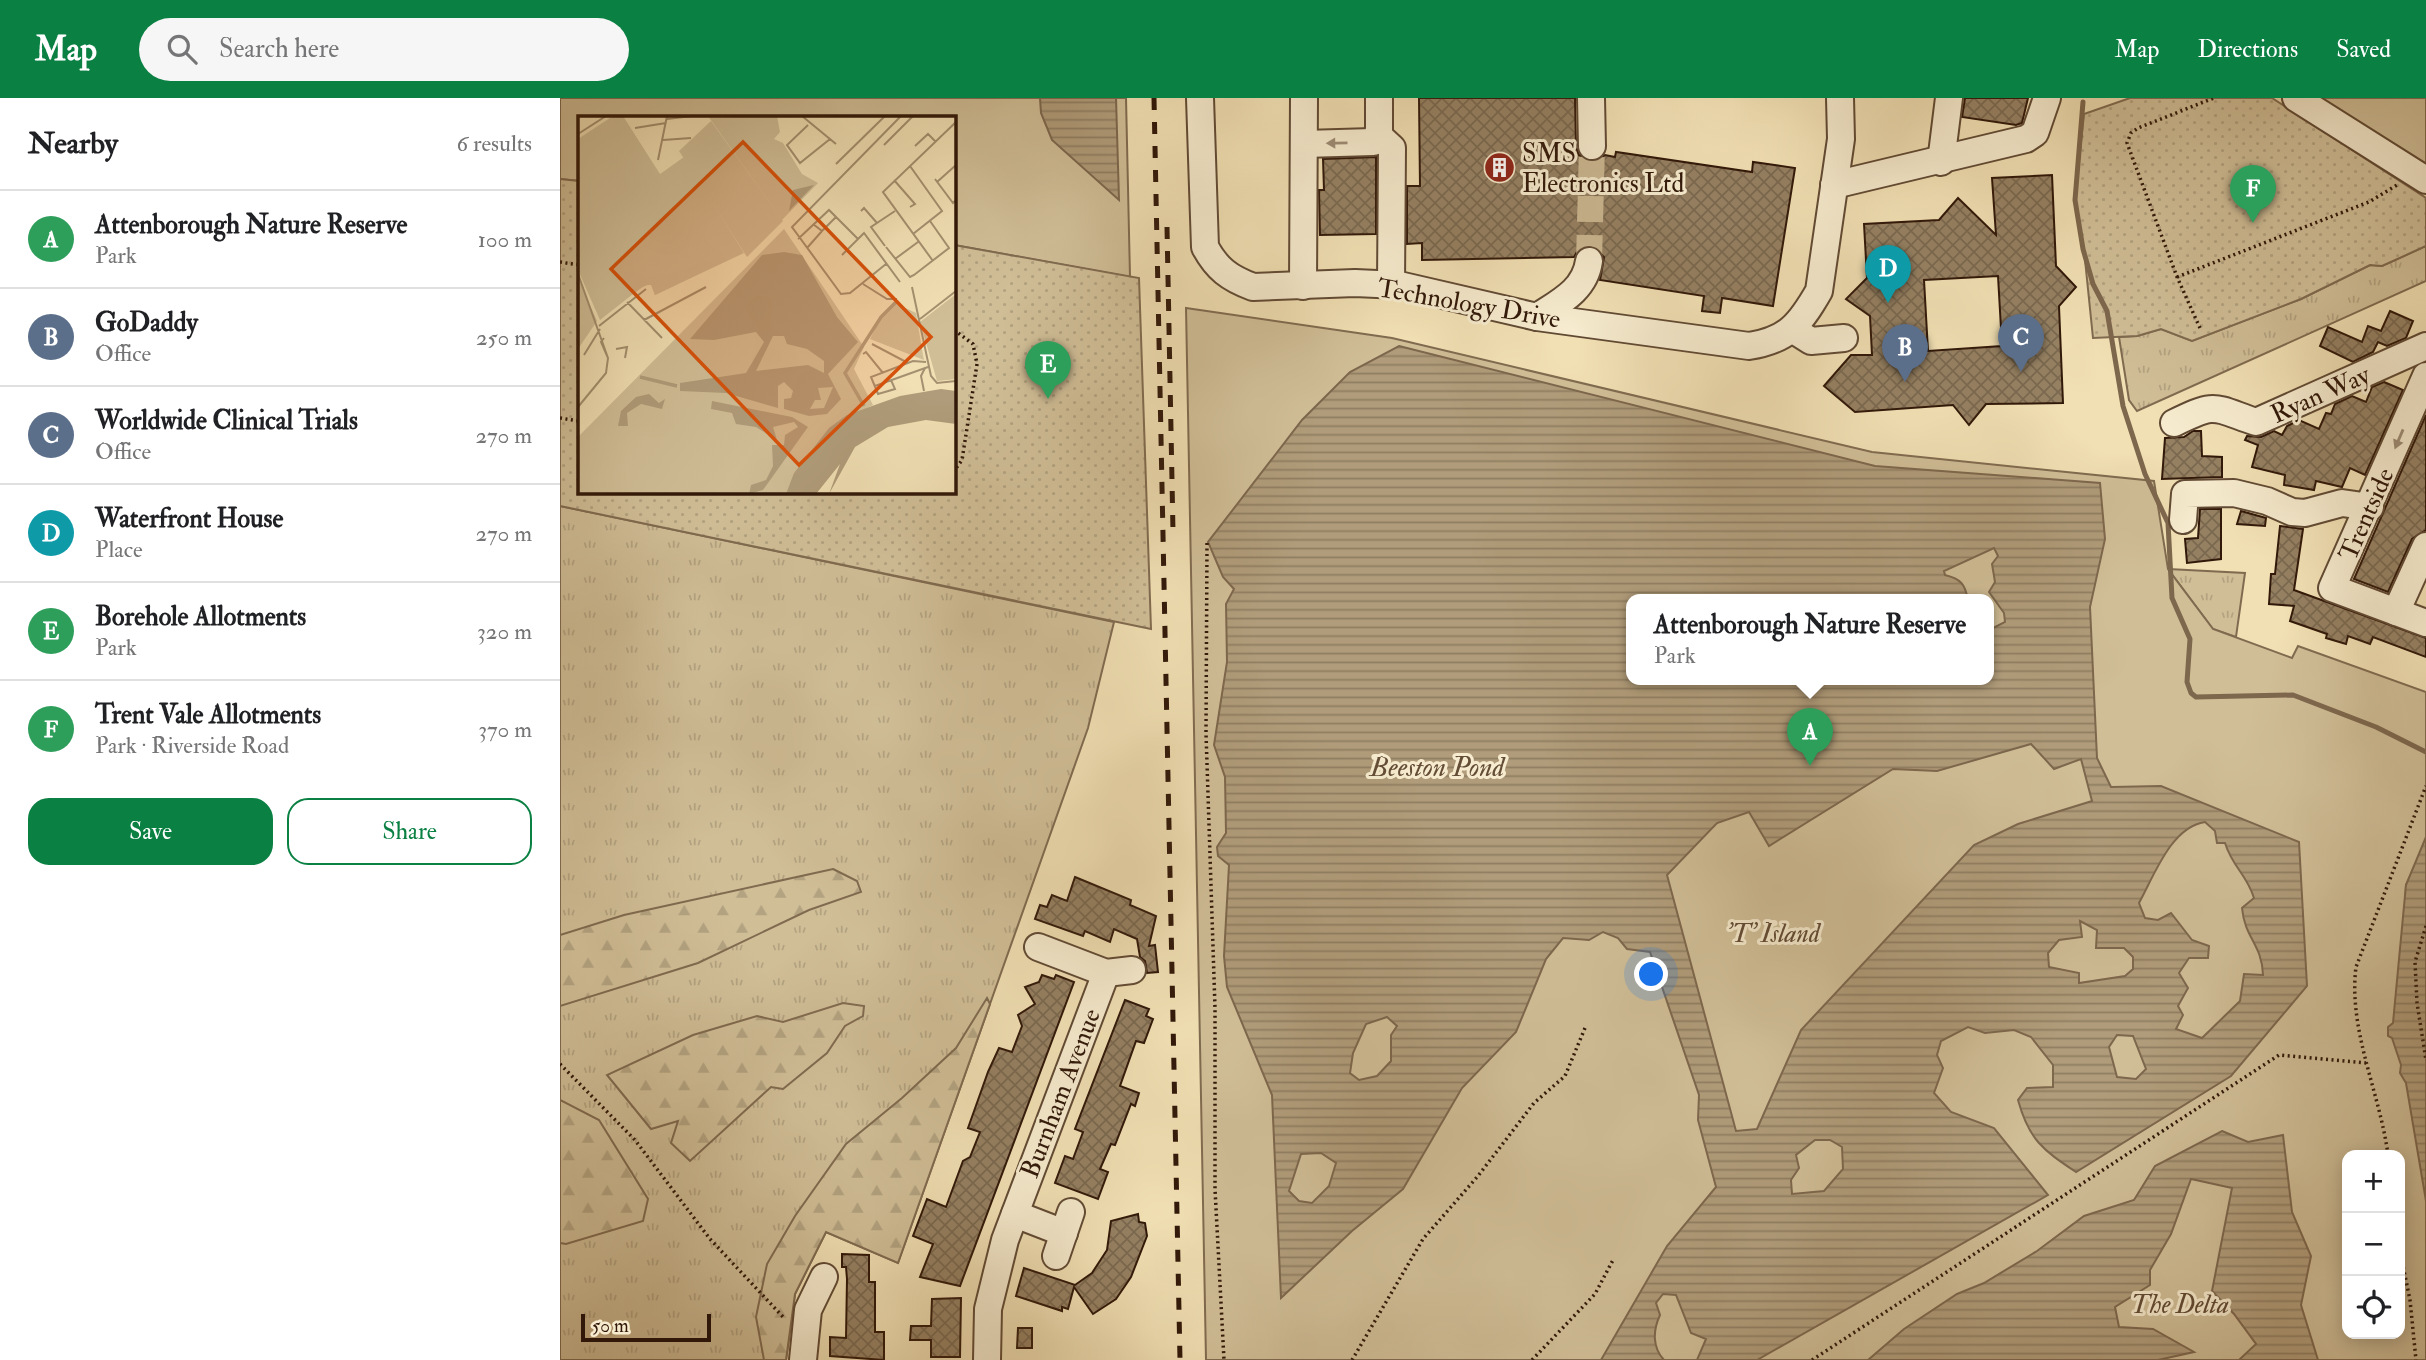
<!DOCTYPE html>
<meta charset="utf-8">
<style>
body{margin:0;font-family:"IM FELL Double Pica",serif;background:#f6f6f6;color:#202124}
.controls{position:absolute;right:21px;bottom:21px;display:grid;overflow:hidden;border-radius:14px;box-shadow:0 4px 18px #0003}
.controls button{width:63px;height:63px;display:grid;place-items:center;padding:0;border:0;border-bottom:2px solid #e0e0e0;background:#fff;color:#202124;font:35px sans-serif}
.scale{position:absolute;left:21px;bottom:18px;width:130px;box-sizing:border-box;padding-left:7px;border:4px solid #311809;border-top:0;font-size:19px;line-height:24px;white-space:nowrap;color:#311809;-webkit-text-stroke:5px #f6ebce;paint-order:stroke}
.you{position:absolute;left:1092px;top:877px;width:24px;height:24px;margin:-18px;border:5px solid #fff;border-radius:50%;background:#1a73e8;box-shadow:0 0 0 10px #1a73e833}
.badge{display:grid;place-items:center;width:46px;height:46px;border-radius:50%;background:#0b8043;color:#fff;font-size:23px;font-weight:700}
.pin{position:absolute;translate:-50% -58px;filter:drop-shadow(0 2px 4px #0008)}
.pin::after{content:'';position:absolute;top:37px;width:24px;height:21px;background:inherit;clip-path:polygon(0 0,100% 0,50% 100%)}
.popup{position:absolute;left:1066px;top:496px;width:368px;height:91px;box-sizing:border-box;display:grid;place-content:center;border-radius:14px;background:#fff;filter:drop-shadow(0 2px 5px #0005);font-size:23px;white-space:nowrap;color:#757577}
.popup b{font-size:26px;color:#202124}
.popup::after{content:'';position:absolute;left:50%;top:100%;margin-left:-14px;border:14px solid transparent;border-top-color:#fff}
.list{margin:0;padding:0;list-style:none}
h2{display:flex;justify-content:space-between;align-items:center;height:91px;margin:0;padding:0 28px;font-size:30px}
h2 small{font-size:23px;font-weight:400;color:#757577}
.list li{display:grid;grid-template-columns:46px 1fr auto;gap:21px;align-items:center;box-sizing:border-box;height:98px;padding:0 28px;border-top:2px solid #e0e0e0}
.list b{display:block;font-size:26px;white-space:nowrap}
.list p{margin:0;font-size:23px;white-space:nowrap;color:#757577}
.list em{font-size:23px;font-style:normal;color:#757577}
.actions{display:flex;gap:14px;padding:21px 28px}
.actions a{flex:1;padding:16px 0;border:2px solid #0b8043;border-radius:21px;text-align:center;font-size:24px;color:#0b8043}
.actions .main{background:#0b8043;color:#fff}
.icon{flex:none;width:38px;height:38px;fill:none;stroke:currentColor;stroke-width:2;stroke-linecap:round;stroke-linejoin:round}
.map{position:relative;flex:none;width:1866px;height:1262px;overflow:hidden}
header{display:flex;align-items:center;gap:42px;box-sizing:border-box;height:98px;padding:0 35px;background:#0b8043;color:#fff}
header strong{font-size:33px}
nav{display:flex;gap:38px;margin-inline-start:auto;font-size:24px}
.search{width:490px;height:63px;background:#f6f6f6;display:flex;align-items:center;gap:18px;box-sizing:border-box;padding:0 24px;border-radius:38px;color:#757577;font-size:26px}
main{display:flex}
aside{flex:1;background:#fff}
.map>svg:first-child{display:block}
</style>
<header>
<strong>Map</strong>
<div class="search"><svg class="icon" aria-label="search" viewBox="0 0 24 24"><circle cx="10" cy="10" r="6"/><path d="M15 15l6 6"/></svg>Search here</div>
<nav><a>Map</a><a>Directions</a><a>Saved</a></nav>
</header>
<main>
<aside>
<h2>Nearby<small>6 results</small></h2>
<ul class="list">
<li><span class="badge" style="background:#2e9e5b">A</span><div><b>Attenborough Nature Reserve</b><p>Park</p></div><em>100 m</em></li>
<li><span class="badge" style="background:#5c6f8a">B</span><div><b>GoDaddy</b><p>Office</p></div><em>250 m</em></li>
<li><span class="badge" style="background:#5c6f8a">C</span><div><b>Worldwide Clinical Trials</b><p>Office</p></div><em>270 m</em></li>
<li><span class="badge" style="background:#0f9aa8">D</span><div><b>Waterfront House</b><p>Place</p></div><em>270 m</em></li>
<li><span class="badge" style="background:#2e9e5b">E</span><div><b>Borehole Allotments</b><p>Park</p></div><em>320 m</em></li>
<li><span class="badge" style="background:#2e9e5b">F</span><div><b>Trent Vale Allotments</b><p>Park · Riverside Road</p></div><em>370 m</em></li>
</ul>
<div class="actions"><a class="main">Save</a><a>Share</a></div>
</aside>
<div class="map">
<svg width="1866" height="1262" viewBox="0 0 1866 1262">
<defs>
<pattern id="grass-tufts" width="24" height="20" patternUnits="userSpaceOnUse" patternTransform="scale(1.75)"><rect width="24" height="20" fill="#d0be97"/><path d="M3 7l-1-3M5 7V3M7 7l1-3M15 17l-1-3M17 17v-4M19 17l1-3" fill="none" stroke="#b3a381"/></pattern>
<pattern id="forest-firs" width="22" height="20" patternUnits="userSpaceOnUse" patternTransform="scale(1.75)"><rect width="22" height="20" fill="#d0be97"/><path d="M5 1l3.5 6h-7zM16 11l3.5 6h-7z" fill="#b3a381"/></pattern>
<pattern id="garden-dots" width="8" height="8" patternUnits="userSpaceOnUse" patternTransform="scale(1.75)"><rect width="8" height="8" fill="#d0be97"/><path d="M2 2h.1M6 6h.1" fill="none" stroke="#b3a381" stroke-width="1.8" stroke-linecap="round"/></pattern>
<pattern id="water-rules" width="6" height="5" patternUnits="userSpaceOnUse" patternTransform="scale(1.75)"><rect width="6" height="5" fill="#b09c7a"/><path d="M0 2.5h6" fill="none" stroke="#907e62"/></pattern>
<pattern id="building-cross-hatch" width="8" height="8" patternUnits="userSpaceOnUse" patternTransform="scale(1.75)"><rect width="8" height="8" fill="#958062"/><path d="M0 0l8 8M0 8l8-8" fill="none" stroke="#7a684f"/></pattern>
</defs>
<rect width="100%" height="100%" fill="#f1e0b4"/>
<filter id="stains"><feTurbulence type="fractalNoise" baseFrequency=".00286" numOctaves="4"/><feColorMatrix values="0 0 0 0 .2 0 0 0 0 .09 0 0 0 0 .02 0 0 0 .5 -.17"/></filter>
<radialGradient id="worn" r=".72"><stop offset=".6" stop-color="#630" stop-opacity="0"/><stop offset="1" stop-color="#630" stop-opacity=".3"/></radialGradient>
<g fill="url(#grass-tufts)" stroke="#806b50" stroke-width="2">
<polygon points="1866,148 1866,183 1577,313 1569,302 1559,239 1577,238 1601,231 1632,243 1741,201 1810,167 1822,168"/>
<polygon points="0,408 554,524 528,630 338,1165 266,1134 235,1196 226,1262 0,1262"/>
<polygon points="1608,471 1685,475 1676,539 1653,531"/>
</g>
<g fill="url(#forest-firs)" stroke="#806b50" stroke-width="2">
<polygon points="273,771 297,783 301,794 249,812 138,865 0,908 0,837 64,817"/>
<polygon points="427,900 430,906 338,1165 266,1134 235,1196 226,1262 204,1262 196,1219 207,1166 235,1118 286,1046 342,1000 396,950"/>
<polygon points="283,905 304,908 303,918 285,928 267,955 223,991 211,989 130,1063 111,1045 118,1023 91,1031 47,977 133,937 197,918 223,924"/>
<polygon points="0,1002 39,1022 88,1101 83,1123 6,1146 0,1145"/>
</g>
<g fill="#d0be97" stroke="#806b50" stroke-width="2" fill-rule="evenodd">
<polygon points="0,0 566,0 570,179 394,147 394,19 19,19 19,83 0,81"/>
<polygon points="1756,0 1866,0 1866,69"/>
<path d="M626 210 832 240 1312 354 1594 383 1608 471 1653 531 1732 560 1738 548 1866 594V743L1846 787 1842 869 1866 1073V1262H646ZM1072 502H1428V582H1072ZM1787 1057H1840V1236H1787Z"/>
</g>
<g fill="url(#garden-dots)" stroke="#806b50" stroke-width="2">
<polygon points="1570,0 1712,0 1866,100 1866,148 1822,168 1810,167 1741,201 1632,243 1601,231 1577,238 1533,240 1524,152 1515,101 1524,16"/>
<polygon points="0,81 19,83 19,394 394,394 394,147 579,180 591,531 0,408"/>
</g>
<g fill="url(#water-rules)" stroke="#7d674d" stroke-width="2" fill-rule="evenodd">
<polygon points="480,0 556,0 559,102 492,42 481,15"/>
<path d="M839 248 1315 368 1540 385 1545 441 1530 509 1537 660 1551 689 1601 688 1739 744 1747 888 1671 978 1516 1074C1483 1052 1469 1042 1458 1002L1467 990 1493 989V967L1471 939 1454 932 1425 935 1408 929 1381 943 1377 957 1383 970 1374 995 1391 1014 1434 1030 1488 1097 1197 1262H1137L1146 1241 1131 1235 1116 1197 1103 1196 1096 1205 1100 1217C1093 1232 1092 1249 1104 1262H1041L1107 1148 1156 1089 1138 1022 1139 997 1090 854 1067 851 1058 840 1043 834 1029 842 1003 840 986 861 956 934 902 990 843 1091 792 1133 721 1200 712 997 667 889 664 858 669 767 658 758 657 749 666 735 665 679 654 647 667 564 666 506 674 491 663 479 648 444 742 322 790 274ZM1434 450 1438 458 1432 466 1435 484 1429 494 1444 515 1445 524 1429 532 1428 582H1072V502H1408C1405 486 1401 481 1385 477L1384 473ZM1471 646 1494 671 1521 661 1532 703 1458 726 1414 747 1241 932 1197 1031 1176 1033 1107 777 1157 725 1189 714 1209 748 1333 671 1377 673ZM1645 724 1655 733 1657 745H1665C1673 770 1686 775 1694 800L1682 810C1685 841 1702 846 1703 877L1684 876 1680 903 1642 940 1616 931 1623 917 1618 908 1628 890 1619 875 1629 860H1648L1649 848 1632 842 1611 815 1598 822 1585 820 1579 805C1594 778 1611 729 1645 724ZM1520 823 1537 832 1536 850H1564L1573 859V871L1565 878 1519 885V875L1489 869 1488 855 1499 842 1522 839ZM827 919 837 928 831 937V963L817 978 799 982 790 975 793 955 806 926ZM1557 937 1573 938 1586 971 1576 981 1557 979 1549 949ZM1255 1042H1270L1282 1049 1283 1071 1264 1093 1232 1096 1231 1082 1239 1070 1236 1057ZM761 1055 776 1065 769 1088 752 1105 739 1103 729 1093 741 1056Z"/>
<polygon points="1866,739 1866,1103 1846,985 1840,975 1841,967 1832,940 1828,938 1828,929 1833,925 1846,787"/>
<polygon points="1662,1033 1688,1044 1723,1037 1732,1114 1751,1158 1741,1207 1758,1262 1679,1262 1696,1246 1674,1216 1652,1193 1672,1090 1631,1081 1611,1136 1590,1172 1590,1187 1555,1209 1559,1229 1593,1231 1634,1254 1598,1262 1308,1262 1344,1231 1397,1196 1424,1185 1477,1153 1524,1118 1574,1102 1595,1068"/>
</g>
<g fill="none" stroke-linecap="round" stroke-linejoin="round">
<polyline stroke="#7d674d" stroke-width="5" points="1523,4 1515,102 1523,151 1533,186 1547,213 1563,308 1585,376 1608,425 1612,500 1630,541 1627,584 1631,595 1636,599 1733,597 1816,629 1866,654"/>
</g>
<g fill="url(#building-cross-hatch)" stroke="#311809" stroke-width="2" fill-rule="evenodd">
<polygon points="859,0 1015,0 1016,49 1019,57 1032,64 1045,57 1055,59 1056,54 1192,74 1193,64 1235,70 1213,208 1162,200 1160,215 1142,213 1144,198 1040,182 1044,159 1032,148 1018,152 1014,159 862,162 862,145 847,146 847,88 860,88"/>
<polygon points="1405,0 1468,0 1462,25 1456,27 1402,19"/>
<polygon points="816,59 816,136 760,137 759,92 764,92 763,61"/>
<path d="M1492 77 1496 168 1516 189 1499 208 1503 305 1426 306 1409 327 1393 307 1295 314 1264 288 1291 257H1312L1310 218 1286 201 1307 180 1304 126 1379 122 1398 100 1436 137 1432 80ZM1438 178 1442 248 1368 253 1364 182Z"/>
<polygon points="1830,213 1853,223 1846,240 1827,248 1818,244 1813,254 1793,264 1760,248 1768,229 1802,244 1808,228 1821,233"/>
<polygon points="1824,284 1843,292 1805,377 1790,370 1782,389 1756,383 1754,392 1724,387 1725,377 1692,369 1698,347 1685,342 1687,338 1701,339 1714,333 1722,337 1727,328 1739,322 1759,331 1766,315 1771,316 1775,306 1792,298 1806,304 1812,289"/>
<polygon points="1866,317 1866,432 1852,441 1828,494 1794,481"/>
<polygon points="1633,333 1641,333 1642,358 1662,359 1662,379 1602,381 1605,340 1624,339"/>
<polygon points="1640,411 1661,411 1661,461 1627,465 1625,441 1638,440"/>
<polygon points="1681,413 1706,420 1705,428 1677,426"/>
<polygon points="1720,428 1743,431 1734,492 1866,540 1866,559 1813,539 1810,546 1788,538 1786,546 1766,540 1767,536 1730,523 1734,508 1709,506 1711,476 1715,476"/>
<polygon points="515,779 571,802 570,807 596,818 589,848 595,847 598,874 587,875 585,863 580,859 577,841 554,831 550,844 525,833 523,838 475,821 480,807 487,809 492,797 507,803"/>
<polygon points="482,877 494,881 496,877 514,884 400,1188 360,1179 373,1146 353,1138 367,1101 386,1109 403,1063 410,1059 420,1034 408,1030 428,974 439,950 452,954 462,928 458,917 475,906 465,889 479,884"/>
<polygon points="565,902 589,911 586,918 593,921 584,945 576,943 560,988 579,995 575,1008 571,1006 555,1047 551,1046 540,1071 548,1074 538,1101 495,1085 505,1058 513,1061 523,1034 515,1031"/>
<polygon points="578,1116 579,1124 585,1125 587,1138 571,1179 556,1201 533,1216 514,1189 508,1211 502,1209 502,1213 456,1198 464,1170 515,1187 532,1175 547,1152 551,1123"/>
<polygon points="282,1156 309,1157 309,1184 315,1184 315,1234 324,1234 324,1262 270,1258 270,1239 286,1240 287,1181 286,1169 282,1169"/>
<polygon points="401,1200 400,1259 371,1259 371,1242 350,1242 351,1228 371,1228 372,1201"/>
<polygon points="458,1230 472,1230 472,1250 457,1250"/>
</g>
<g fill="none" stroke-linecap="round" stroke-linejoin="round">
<polyline stroke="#cbb892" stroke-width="26" stroke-dasharray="26 13" stroke-linecap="butt" points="1029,163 1032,48"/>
<defs>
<g id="minor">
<path d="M640 0 645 149C657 171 669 180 693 189L795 185 839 187 977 219 1189 248C1228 242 1240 226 1259 193L1281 41 1280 0"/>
<polyline points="1031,0 1032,48"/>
<polyline points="1736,0 1866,82"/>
<polyline points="819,38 832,50 831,187"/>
<polyline points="744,46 813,44 819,34 819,0"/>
<polyline points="1381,64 1389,0"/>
<polyline points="1274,87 1466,41 1475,35 1487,0"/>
<polyline points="743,188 744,0"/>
<path d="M977 219C1000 204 1025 192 1029 163"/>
<polyline points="1232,231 1251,243 1284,240"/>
<polyline points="1866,278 1772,490 1866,525"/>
<path d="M1614 325C1657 304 1652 309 1696 324L1866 248"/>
<polyline points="1623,422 1625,396 1674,395 1707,403 1732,414 1745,415 1782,405 1810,409"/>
<polyline points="1836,514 1866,448"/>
<polyline points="478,849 546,875 572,872"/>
<polyline points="455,1116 504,1135"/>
<polyline points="496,1158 511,1114"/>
<polyline points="243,1262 248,1212 264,1179"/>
<polyline points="427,1262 428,1211 445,1142 546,875"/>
</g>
</defs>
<use href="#minor" stroke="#614a34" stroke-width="30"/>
<g stroke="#311809" stroke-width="3.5" stroke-dasharray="2 3.5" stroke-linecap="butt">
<polyline points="0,164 19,167"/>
<polyline points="1617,179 1809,104 1837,87"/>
<polyline points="1640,230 1617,179 1567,45 1571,35 1578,30 1654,0"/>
<polyline points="394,232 413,246 417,266 402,362 394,373"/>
<polyline points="0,320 19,323"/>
<polyline points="647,445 646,635 655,910 655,1091 664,1262"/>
<polyline points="1866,828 1855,864 1857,905 1866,962"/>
<polyline points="0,966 75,1042 150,1141 225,1221"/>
<path d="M1828 1057C1820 995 1788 932 1796 869L1866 688"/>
<polyline points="1840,1153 1850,1202 1856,1262"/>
<polyline points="792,1262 863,1141 918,1078 974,1005 1005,978 1025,930"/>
<polyline points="972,1262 1035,1196 1053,1162"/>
<polyline points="1252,1262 1719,957 1806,965"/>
</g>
<use href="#minor" stroke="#f6ebce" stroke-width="26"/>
<g stroke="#311809" stroke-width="5" stroke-dasharray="12 12" stroke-linecap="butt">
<polyline points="594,0 620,1262"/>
<polyline points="607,129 613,434"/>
</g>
</g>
<defs><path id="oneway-solid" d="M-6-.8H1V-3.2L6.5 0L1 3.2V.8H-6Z" transform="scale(1.75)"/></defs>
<g fill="#9d8c75">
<use href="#oneway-solid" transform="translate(777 45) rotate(179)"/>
<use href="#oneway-solid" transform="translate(1839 341) rotate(113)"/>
</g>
<defs>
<symbol id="building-disc" viewBox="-11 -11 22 22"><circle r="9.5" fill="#8f2418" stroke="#f6ebce"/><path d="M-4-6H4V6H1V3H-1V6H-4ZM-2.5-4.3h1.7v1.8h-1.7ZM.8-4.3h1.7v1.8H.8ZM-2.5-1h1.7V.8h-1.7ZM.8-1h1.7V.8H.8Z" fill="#fff"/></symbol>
</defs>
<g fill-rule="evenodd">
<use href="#building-disc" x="922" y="52" width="35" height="35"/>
</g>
<g text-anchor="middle" stroke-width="6" stroke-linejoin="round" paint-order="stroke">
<g font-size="26" fill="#311809" stroke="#f6ebce" text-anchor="start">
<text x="962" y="64">SMS<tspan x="962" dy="30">Electronics Ltd</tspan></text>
</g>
<g font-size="26" fill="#311809" stroke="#f6ebce">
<text transform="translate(909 205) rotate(10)" y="9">Technology Drive</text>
<text transform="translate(1760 296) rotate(-24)" y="9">Ryan Way</text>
<text transform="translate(1806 416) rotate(-66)" y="9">Trentside</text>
<text transform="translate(500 995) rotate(-69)" y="9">Burnham Avenue</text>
</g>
<g font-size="26" font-style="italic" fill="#614a34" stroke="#f6ebce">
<text x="1213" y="844">'T' Island</text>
<text x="1620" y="1215">The Delta</text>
</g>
<g font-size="28" font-style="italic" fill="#644d36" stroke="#f6ebce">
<text x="877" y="678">Beeston Pond</text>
</g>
</g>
<g transform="translate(18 18)">
<rect width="378" height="378" fill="#f1e0b4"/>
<path d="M35 0H45L82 58 106 41 166 137 77 179 73 168 64 171 22 204 0 154V23ZM0 162 19 205 0 233ZM297 213 345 239 346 244 292 223Z" fill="#d0be97"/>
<path d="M30 67 60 97 59 111 0 86V73ZM67 105 112 132V138L67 116ZM14 108 60 127 59 146 22 124 13 115ZM67 129 89 139 101 149 67 147ZM27 149 40 163 25 179 21 151ZM84 161H114L77 179 73 169H68L45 184 64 165Z" fill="#d0be97"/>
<path d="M130 0H199L202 16 196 23 205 27 224 58 240 67 204 104ZM206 113 286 231 276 253 295 289 260 306 208 378H0V321ZM378 178V263L359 265 342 206Z" fill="#d0be97"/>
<path d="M133 5 205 105 169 141 101 35ZM317 187 338 197 345 239 304 221 295 211Z" fill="#d0be97"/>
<path d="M236 69 211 95 215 74ZM206 136 224 139 259 201 280 226 250 258 263 283 249 298 231 300 206 293V283L213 282 215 275 206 266 200 270V292L148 277 102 275V267L168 257 186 226 178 216 136 224 112 223 184 139ZM195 220H206L209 228 229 233 246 245V257L230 249 178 255ZM255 271 246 292 232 293 237 284H243L240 272ZM363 273 378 275V308L348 304 310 311 277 331 251 378 262 348 238 378H208L216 357 251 312 269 299 322 280ZM71 278 81 287 87 283 84 293 63 288 49 297 50 310H40L43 295 58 281ZM134 285 214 301 230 311 185 374 171 378 173 369 188 364 195 350 194 329H206L207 319 220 311 216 306 195 311 199 324 178 311 158 308 154 297 133 293Z" fill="#b09c7a" fill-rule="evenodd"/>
<path fill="none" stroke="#b09c7a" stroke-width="3.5" d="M62 261 99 270M286 290 267 257 303 201 318 186"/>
<path fill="none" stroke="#a49070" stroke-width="2" d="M224 0 258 28M89 3 114 0M230 9 209 29 222 47 252 23M57 12 88 7M0 18 28 0M85 24 113 22M306 29 335 0M337 30 350 18 358 26M80 44 89 0M258 48 307 0M332 50 364 95 335 118M357 63 375 87 378 84M316 64 337 88 332 91M359 66 378 49M283 95 286 92 299 107M235 108 244 115 258 101M220 123 251 94 280 123M307 130 293 111 317 95M308 131 332 161 336 159 371 132 352 105M229 132 244 115M264 139 286 117 322 166M317 143 340 126M355 145 305 76 378 6M308 148 272 177 263 178 214 111 323 0M0 158 30 242 28 257 0 291M285 168 309 183H319M334 171 353 260 359 267 378 265M49 186 84 222M342 203 378 175M66 204 128 171M21 210 68 173M26 222 23 226 30 242M294 228 330 247M38 233 49 231 47 242M285 238 288 236 305 257M6 239 22 213M313 264 317 273 300 278 293 261 335 245 348 246M297 270 350 251M346 275 343 260 347 252"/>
<path fill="#d6520c" fill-opacity="0.15" stroke="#d6520c" stroke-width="3.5" d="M165 26 353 221 221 349 33 153Z"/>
<rect width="378" height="378" fill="none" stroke="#311809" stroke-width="3.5"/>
</g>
<rect width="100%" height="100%" filter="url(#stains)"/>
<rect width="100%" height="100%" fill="url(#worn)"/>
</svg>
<div class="controls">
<button>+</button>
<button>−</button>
<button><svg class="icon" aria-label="locate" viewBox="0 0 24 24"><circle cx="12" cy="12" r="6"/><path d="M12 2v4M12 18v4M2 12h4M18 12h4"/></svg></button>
</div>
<div class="scale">50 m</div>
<div class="you"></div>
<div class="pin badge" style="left:1250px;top:668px;background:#2e9e5b">A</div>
<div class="popup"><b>Attenborough Nature Reserve</b>Park</div>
<div class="pin badge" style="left:1345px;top:284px;background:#5c6f8a">B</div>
<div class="pin badge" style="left:1461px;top:274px;background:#5c6f8a">C</div>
<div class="pin badge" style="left:1328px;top:205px;background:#0f9aa8">D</div>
<div class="pin badge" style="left:488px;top:301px;background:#2e9e5b">E</div>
<div class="pin badge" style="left:1693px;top:125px;background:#2e9e5b">F</div>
</div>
</main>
